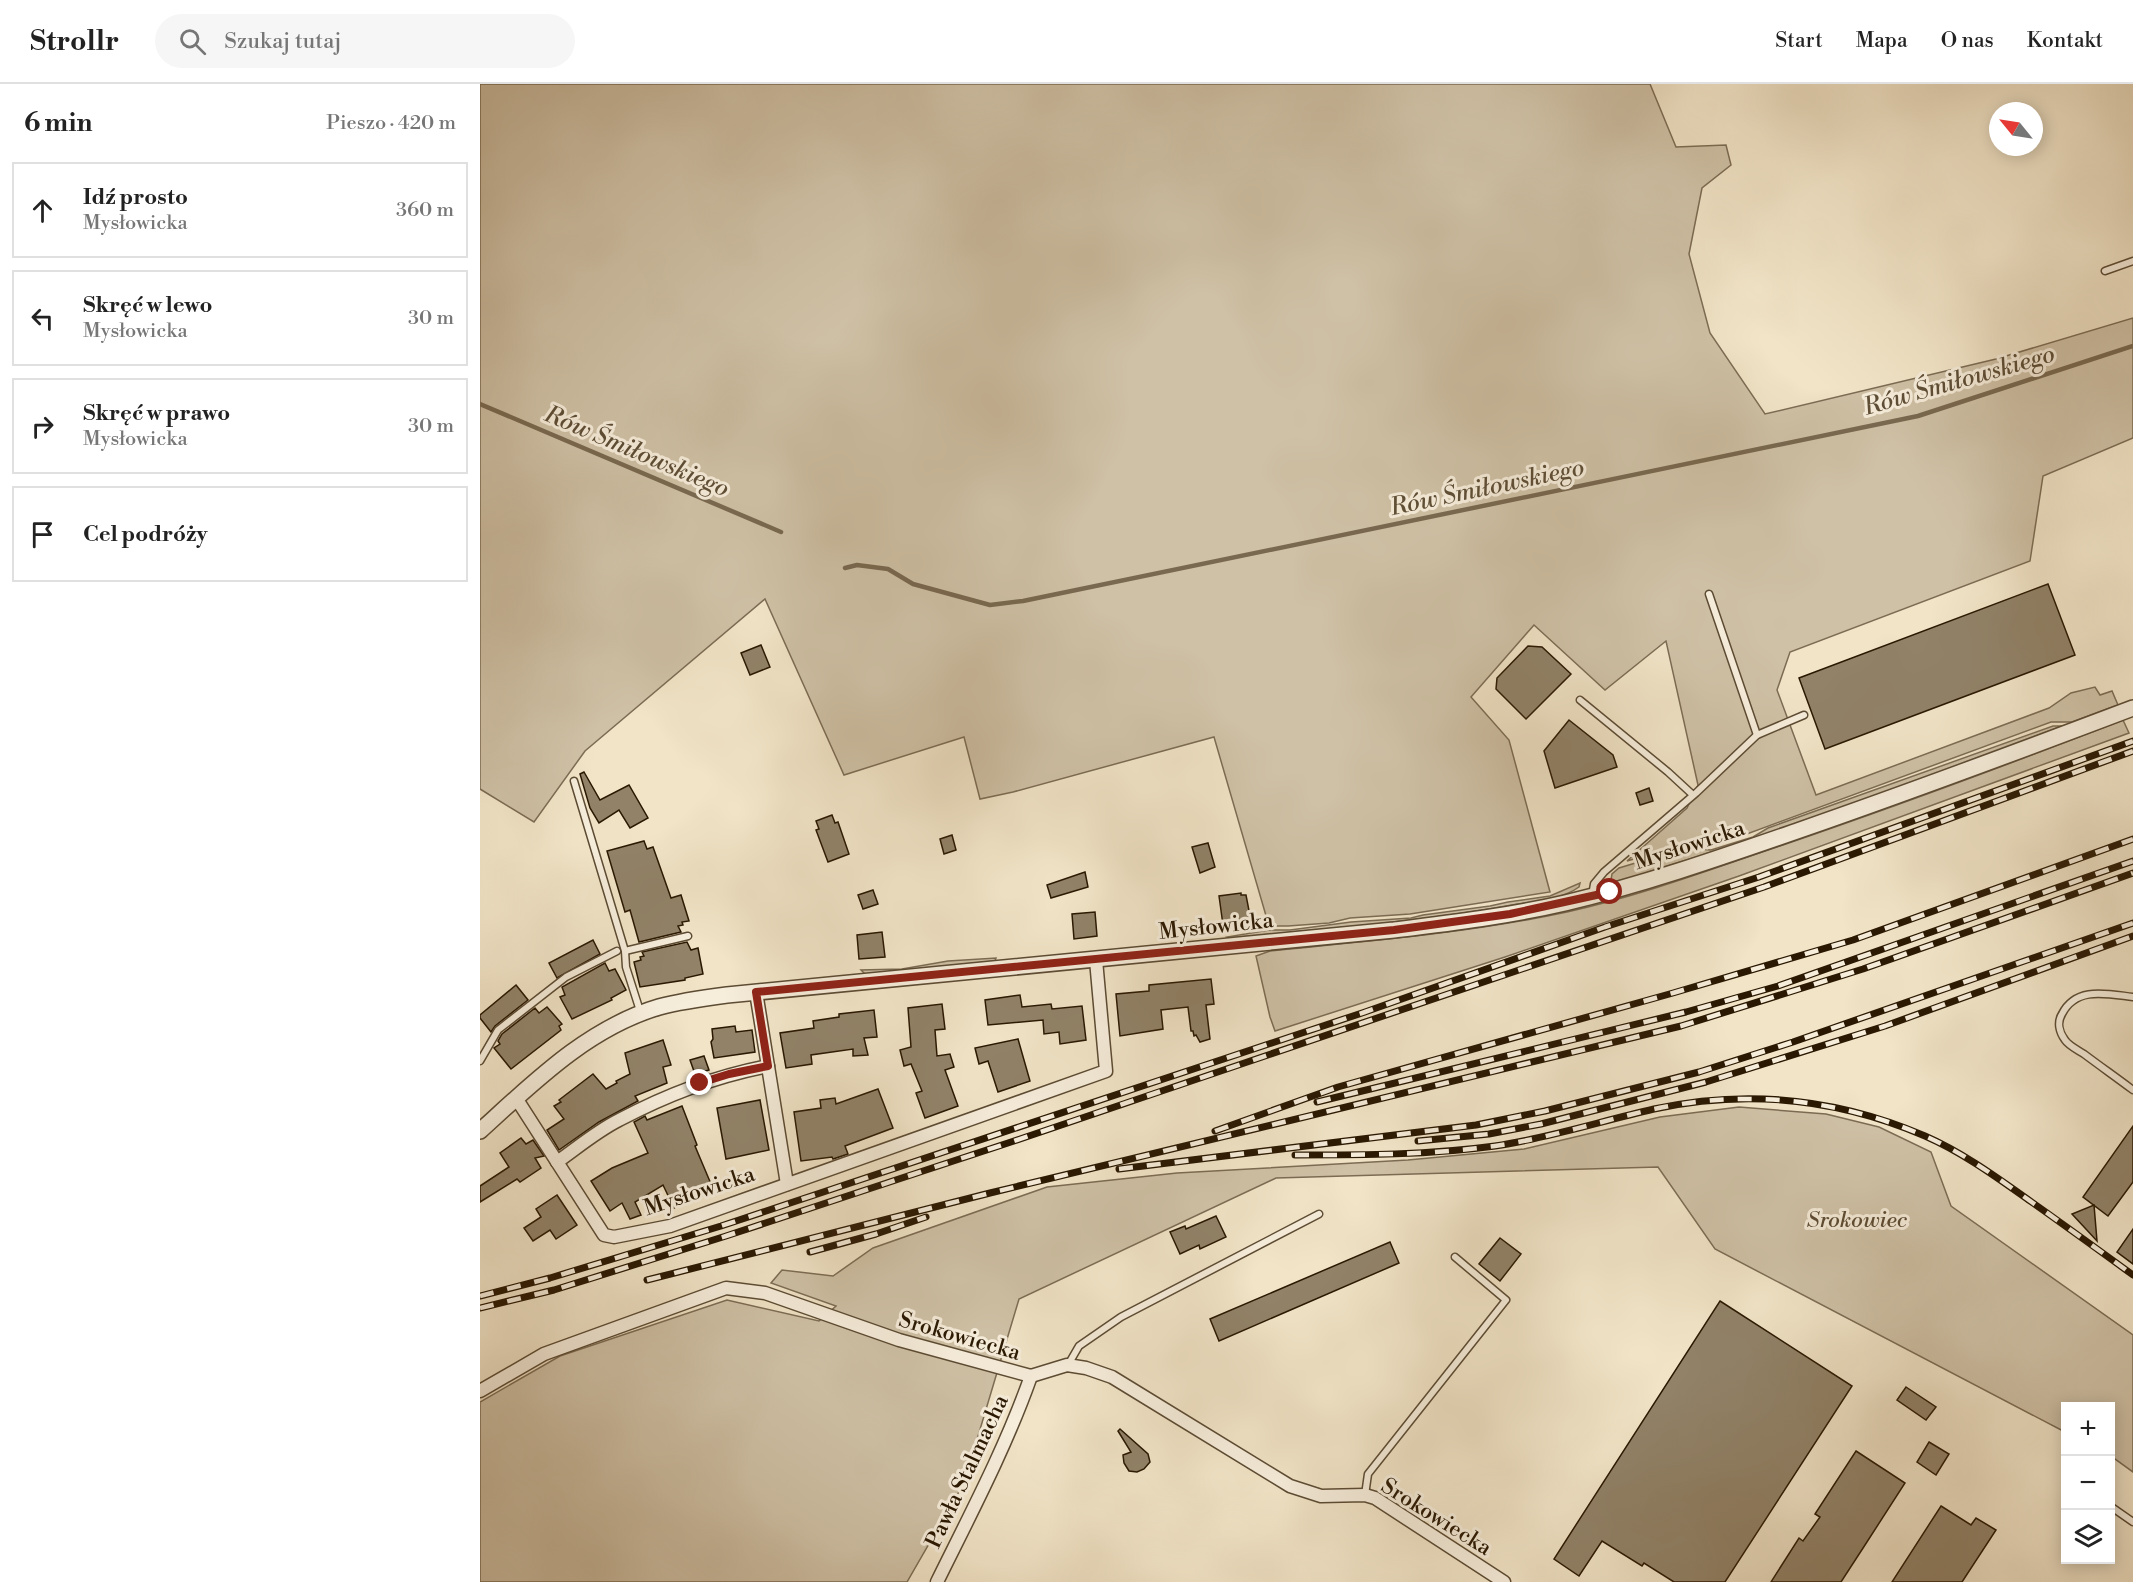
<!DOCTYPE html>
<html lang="pl">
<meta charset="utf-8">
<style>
body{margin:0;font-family:"Libre Bodoni",serif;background:#f6f6f6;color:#222}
.controls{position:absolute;right:18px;bottom:18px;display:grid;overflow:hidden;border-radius:0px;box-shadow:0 3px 15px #0003}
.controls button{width:54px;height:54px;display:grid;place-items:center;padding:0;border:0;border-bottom:2px solid #e0e0e0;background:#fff;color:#222;font:30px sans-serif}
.compass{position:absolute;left:1509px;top:18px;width:54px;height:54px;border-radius:50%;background:#fff;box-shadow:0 3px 15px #0003;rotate:300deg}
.stop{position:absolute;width:18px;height:18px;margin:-14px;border:4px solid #8f2418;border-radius:50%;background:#fff}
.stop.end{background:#8f2418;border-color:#fff;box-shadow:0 2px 6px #0008}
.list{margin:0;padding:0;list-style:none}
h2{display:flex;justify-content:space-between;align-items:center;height:78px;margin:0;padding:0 24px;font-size:26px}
h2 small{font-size:20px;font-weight:400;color:#767676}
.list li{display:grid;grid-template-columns:39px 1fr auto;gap:18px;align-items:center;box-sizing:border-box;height:96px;margin:0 12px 12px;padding:0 12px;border:2px solid #e0e0e0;border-radius:0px}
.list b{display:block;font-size:22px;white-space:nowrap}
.list p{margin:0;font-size:20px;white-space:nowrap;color:#767676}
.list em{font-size:20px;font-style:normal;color:#767676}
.icon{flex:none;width:33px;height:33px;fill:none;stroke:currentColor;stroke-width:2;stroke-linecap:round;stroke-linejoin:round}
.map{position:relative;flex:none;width:1653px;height:1498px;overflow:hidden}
header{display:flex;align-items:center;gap:36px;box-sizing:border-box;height:84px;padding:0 30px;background:#fff;border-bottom:2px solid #e0e0e0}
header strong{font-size:28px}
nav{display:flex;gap:33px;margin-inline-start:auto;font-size:21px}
.search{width:420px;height:54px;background:#f6f6f6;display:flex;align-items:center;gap:15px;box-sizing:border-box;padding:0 21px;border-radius:33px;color:#767676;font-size:22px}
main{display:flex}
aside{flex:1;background:#fff}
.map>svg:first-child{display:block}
</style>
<header>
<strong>Strollr</strong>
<div class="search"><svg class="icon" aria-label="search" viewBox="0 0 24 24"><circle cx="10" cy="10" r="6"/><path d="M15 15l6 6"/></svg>Szukaj tutaj</div>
<nav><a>Start</a><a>Mapa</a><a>O nas</a><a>Kontakt</a></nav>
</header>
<main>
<aside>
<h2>6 min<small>Pieszo · 420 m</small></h2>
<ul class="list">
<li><svg class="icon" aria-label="ahead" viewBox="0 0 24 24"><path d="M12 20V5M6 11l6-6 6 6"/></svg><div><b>Idź prosto</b><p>Mysłowicka</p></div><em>360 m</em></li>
<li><svg class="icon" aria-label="left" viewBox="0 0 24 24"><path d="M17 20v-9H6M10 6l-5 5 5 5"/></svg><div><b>Skręć w lewo</b><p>Mysłowicka</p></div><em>30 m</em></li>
<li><svg class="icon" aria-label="right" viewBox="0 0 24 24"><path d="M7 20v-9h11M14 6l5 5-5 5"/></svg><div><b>Skręć w prawo</b><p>Mysłowicka</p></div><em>30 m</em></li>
<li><svg class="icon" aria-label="arrive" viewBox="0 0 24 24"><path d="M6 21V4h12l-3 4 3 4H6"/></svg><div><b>Cel podróży</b></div></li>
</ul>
</aside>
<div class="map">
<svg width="1653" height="1498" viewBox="0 0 1653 1498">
<rect width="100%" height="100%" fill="#f1e4c7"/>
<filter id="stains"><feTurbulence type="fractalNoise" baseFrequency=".00333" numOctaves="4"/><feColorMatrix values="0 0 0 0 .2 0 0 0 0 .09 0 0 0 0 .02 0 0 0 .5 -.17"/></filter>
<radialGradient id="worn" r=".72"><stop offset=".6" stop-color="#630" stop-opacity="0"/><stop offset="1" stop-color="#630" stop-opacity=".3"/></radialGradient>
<g fill="#cfc1a6" stroke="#7c6c54" stroke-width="1.5">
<polygon points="0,0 1170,0 1196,63 1246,61 1251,81 1222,104 1209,170 1230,249 1285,330 1516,275 1653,234 1653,354 1563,392 1550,477 1310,568 1297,606 1336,711 1569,624 1591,609 1615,603 1620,611 1632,607 1638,621 1592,638 1571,638 1237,761 1227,763 1206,760 1147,777 1207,724 1218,701 1186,557 1125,606 1054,541 991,613 1029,656 1070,808 930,830 870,834 849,839 808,842 789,842 734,653 533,708 500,715 484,653 364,691 285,515 105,667 54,738 0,705"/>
<path d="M1643 636 1649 649 1259 792 1025 873 795 947 790 933 776 872 790 867C889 857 989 849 1087 828 1160 812 1232 785 1303 761 1417 722 1530 680 1643 636Z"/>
<path d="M1573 642H1582C1435 699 1287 752 1137 798L1131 796 1132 790 1139 784 1205 764 1231 766 1273 753 1288 744Z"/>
<path d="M1100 799 1099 803C1081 816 1054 817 1032 821 939 838 843 845 749 854L747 853 789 846H810L871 838 931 834 943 831 1010 822 1028 818 1070 812Z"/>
<polygon points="516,874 515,877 385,890 381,886 422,885 468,877"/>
<polygon points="1259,1023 1346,1030 1399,1043 1451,1068 1471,1122 1653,1251 1653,1388 1631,1372 1630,1322 1586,1322 1585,1348 1235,1165 1178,1083 796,1094 539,1215 484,1399 427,1498 0,1498 0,1318 80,1272 247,1216 339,1237 356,1222 291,1199 302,1186 353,1192 393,1164 567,1103 697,1089 928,1076 1044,1065 1180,1033"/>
</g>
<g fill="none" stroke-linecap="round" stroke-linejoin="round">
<g stroke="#796950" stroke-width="4.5">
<polyline points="0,320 301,448"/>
<polyline points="365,484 377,481 408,485 433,500 510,521 543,517 1438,332 1653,262"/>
</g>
</g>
<g fill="#918268" stroke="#2a1802" stroke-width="1.5">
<polygon points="1568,500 1595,571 1345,665 1319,594"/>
<polygon points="281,561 290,583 270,591 261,569"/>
<polygon points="1048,562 1062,563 1091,590 1046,635 1016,605 1017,594"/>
<polygon points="1089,636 1133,671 1137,683 1075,704 1064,667"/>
<polygon points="104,688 120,716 149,701 168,734 150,744 139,726 119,739 110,724 100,690"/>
<polygon points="1169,704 1173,717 1160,721 1156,709"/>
<polygon points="352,731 355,739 358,738 369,770 348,778 336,746 339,745 336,737"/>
<polygon points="472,751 476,766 464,770 460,755"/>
<polygon points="164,757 167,765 173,763 191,814 201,811 209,837 202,838 203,841 198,842 201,848 159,858 150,826 145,828 127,767"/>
<polygon points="728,759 735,783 720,789 712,763"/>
<polygon points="605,788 608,803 571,814 567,801"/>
<polygon points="393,806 398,820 383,825 378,811"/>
<polygon points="761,809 761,811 766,811 771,837 743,841 739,812"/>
<polygon points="615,828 617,852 594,855 592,830"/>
<polygon points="402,848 405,873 379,875 377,851"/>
<polygon points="113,856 120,870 77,894 69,879"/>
<polygon points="207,858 211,866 218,864 223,890 205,894 205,896 160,903 154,878 161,876 160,873 164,872 162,868"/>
<polygon points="125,879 129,887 135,885 146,906 131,914 132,916 92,935 80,913 85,911 82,903"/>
<polygon points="731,895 734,920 726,921 730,955 720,958 716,951 714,952 713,947 711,947 708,923 681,926 683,945 640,952 636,910 669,907 669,901"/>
<polygon points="36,901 48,916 15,942 11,948 0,934 0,931"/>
<polygon points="540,911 542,923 571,920 572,925 602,922 606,956 580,960 579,948 564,950 563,936 508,941 505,916"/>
<polygon points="462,920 465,945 455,946 457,972 470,970 474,983 465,986 478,1022 445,1034 436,1009 442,1007 431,980 424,982 420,966 431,963 428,924"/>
<polygon points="67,923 82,940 79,942 81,946 31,985 14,964 20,960 18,957 22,950 55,924 59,929"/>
<polygon points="394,926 397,953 384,954 388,971 373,972 373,965 331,971 332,980 306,984 300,949 334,944 333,937 359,933 359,930"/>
<polygon points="255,942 256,948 272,946 275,968 234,974 231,958 233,955 232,945"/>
<polygon points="538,955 550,997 518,1008 508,977 499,980 495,964"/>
<polygon points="183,956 191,981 183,983 187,999 155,1012 158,1017 119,1038 79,1066 67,1046 84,1035 74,1022 81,1018 79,1016 113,990 126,1005 137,999 136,997 150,990 145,969"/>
<polygon points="224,972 229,986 215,990 210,976"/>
<polygon points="398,1005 413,1044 365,1062 368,1070 353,1075 352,1073 321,1077 314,1028 341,1024 340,1016 355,1014 356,1020"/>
<polygon points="280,1016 289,1066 246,1075 237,1024"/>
<polygon points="202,1022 217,1061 215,1062 234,1107 194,1124 183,1101 155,1118 161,1131 150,1135 142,1119 130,1127 111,1097 132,1084 168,1069 154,1038 165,1032 167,1036"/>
<polygon points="1653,1042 1653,1098 1628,1132 1603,1113"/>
<polygon points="41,1054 46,1060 53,1056 64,1072 55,1074 61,1084 40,1098 37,1095 0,1118 0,1102 29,1083 20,1069"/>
<polygon points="77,1111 97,1141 76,1155 70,1146 53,1157 44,1144 61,1133 56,1125"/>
<polygon points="1614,1121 1617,1157 1592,1130"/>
<polygon points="736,1132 746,1153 720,1165 719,1161 700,1170 690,1148 705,1142 706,1145"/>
<polygon points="1653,1145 1653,1180 1637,1168"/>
<polygon points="1020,1154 1041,1170 1020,1197 999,1180"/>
<polygon points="910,1158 919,1179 739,1257 730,1235"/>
<polygon points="1240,1217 1372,1302 1245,1498 1194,1498 1164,1479 1162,1482 1122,1457 1099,1492 1074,1475"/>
<polygon points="1426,1303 1456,1323 1446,1336 1417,1316"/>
<polygon points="640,1345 668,1370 670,1378 664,1385 657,1388 649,1387 644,1379 643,1371 651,1368 638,1347"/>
<polygon points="1449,1358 1469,1370 1456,1391 1437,1378"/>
<polygon points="1376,1367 1425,1399 1385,1461 1361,1498 1291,1498 1319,1454 1323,1457 1340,1433 1335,1430"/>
<polygon points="1461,1422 1491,1441 1496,1434 1516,1446 1482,1498 1412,1498"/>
</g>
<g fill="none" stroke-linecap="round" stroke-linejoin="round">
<defs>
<g id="service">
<polyline points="1625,187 1653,177"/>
<polyline points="1229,510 1277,651"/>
<polyline points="1100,616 1188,688 1213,711"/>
<polyline points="94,697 145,867 146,883 161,930"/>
<polyline points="1112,812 1114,800 1124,788 1216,709 1277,651 1324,631"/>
<polyline points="145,867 208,852"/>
<path d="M1653 913C1627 910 1596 902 1582 930 1577 938 1579 948 1585 956 1589 962 1598 966 1604 970 1620 982 1637 994 1653 1006"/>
<polyline points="0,977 18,946 86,893 137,867"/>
<polyline points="588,1281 599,1262 641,1233 839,1130"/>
<polyline points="885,1411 888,1390 1026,1216 975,1173"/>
<polyline points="1630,1422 1653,1438"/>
</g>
<g id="minor">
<polyline points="276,908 307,1100"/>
<polyline points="36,1014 124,1151 134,1153 190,1142 626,987 616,876"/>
<path d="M77 1078C97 1064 117 1047 139 1036 186 1011 236 992 288 982"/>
<polyline points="0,1307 64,1270 246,1204 285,1209 419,1256 551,1292 587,1281 606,1284 632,1293 810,1402 841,1412 885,1411 895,1414 1024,1498"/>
<path d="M457 1498C490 1431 526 1363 551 1292"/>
</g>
<path id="tertiary" d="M0 1047C54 998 108 944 179 923 201 917 224 914 247 911L914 846C971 839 1029 832 1085 819 1165 800 1242 773 1320 746 1432 707 1542 666 1653 624"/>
</defs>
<use href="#service" stroke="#5c4b33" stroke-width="9"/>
<use href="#minor" stroke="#5c4b33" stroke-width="15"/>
<use href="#tertiary" stroke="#5c4b33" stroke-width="18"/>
<use href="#service" stroke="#f6eddb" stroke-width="6"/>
<use href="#minor" stroke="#f6eddb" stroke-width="12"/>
<use href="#tertiary" stroke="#f6eddb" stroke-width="15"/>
<defs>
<g id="rail">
<polyline points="837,1018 1206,928 1298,902 1653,777"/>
<polyline points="735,1047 858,1003 1193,909 1373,856 1653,755"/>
<polyline points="938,1057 1009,1050 1061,1040 1226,998 1405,942 1653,852"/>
<path d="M815 1071C882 1071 949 1071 1015 1062 1069 1054 1121 1037 1174 1025 1267 1005 1359 1015 1445 1052 1484 1069 1519 1095 1553 1119 1587 1143 1620 1167 1653 1191"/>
<polyline points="639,1085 996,1041 1065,1027 1219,988 1313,958 1653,839"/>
<polyline points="330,1168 396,1150 446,1133"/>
<polyline points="167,1196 510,1109 1201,942 1383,885 1653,789"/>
<polyline points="0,1212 70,1194 241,1142 885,928 1125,843 1279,793 1653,657"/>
<polyline points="0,1224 74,1206 246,1152 534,1057 1284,803 1653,667"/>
</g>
</defs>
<use href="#rail" stroke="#2a1802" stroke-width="7"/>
<use href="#rail" stroke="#f6eddb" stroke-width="4.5" stroke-dasharray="14" stroke-linecap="butt"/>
</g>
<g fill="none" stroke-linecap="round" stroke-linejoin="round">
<polyline stroke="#8f2418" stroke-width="8" points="220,999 249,990 288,982 276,908 914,846 1030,830 1130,808"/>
</g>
<g text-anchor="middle" stroke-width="6" stroke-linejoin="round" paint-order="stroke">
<g font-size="22" fill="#2a1802" stroke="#f6eddb">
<text transform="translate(1209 760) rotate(-18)" y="8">Mysłowicka</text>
<text transform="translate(736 841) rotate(-6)" y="8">Mysłowicka</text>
<text transform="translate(219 1106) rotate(-18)" y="8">Mysłowicka</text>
<text transform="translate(480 1251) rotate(16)" y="8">Srokowiecka</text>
<text transform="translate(486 1387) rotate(-65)" y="8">Pawła Stalmacha</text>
<text transform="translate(957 1432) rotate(32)" y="8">Srokowiecka</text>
</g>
<g font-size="22" font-style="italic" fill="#5c4b33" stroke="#f6eddb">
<text x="1377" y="1143">Srokowiec</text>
</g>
<g font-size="24" font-style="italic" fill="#5e4e36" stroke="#f6eddb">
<text transform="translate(1479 296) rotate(-16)" y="8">Rów Śmiłowskiego</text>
<text transform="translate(157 367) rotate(23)" y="8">Rów Śmiłowskiego</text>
<text transform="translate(1007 403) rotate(-12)" y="8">Rów Śmiłowskiego</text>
</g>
</g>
<rect width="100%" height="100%" filter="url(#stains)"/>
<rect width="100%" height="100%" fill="url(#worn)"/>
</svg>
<div class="controls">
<button>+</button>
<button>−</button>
<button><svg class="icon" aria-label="layers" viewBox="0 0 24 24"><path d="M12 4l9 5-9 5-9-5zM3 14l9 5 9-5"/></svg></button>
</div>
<svg class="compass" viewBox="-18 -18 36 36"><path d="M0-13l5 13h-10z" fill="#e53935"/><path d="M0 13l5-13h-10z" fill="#767676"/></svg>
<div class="stop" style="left:1130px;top:808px"></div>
<div class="stop end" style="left:220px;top:999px"></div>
</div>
</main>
